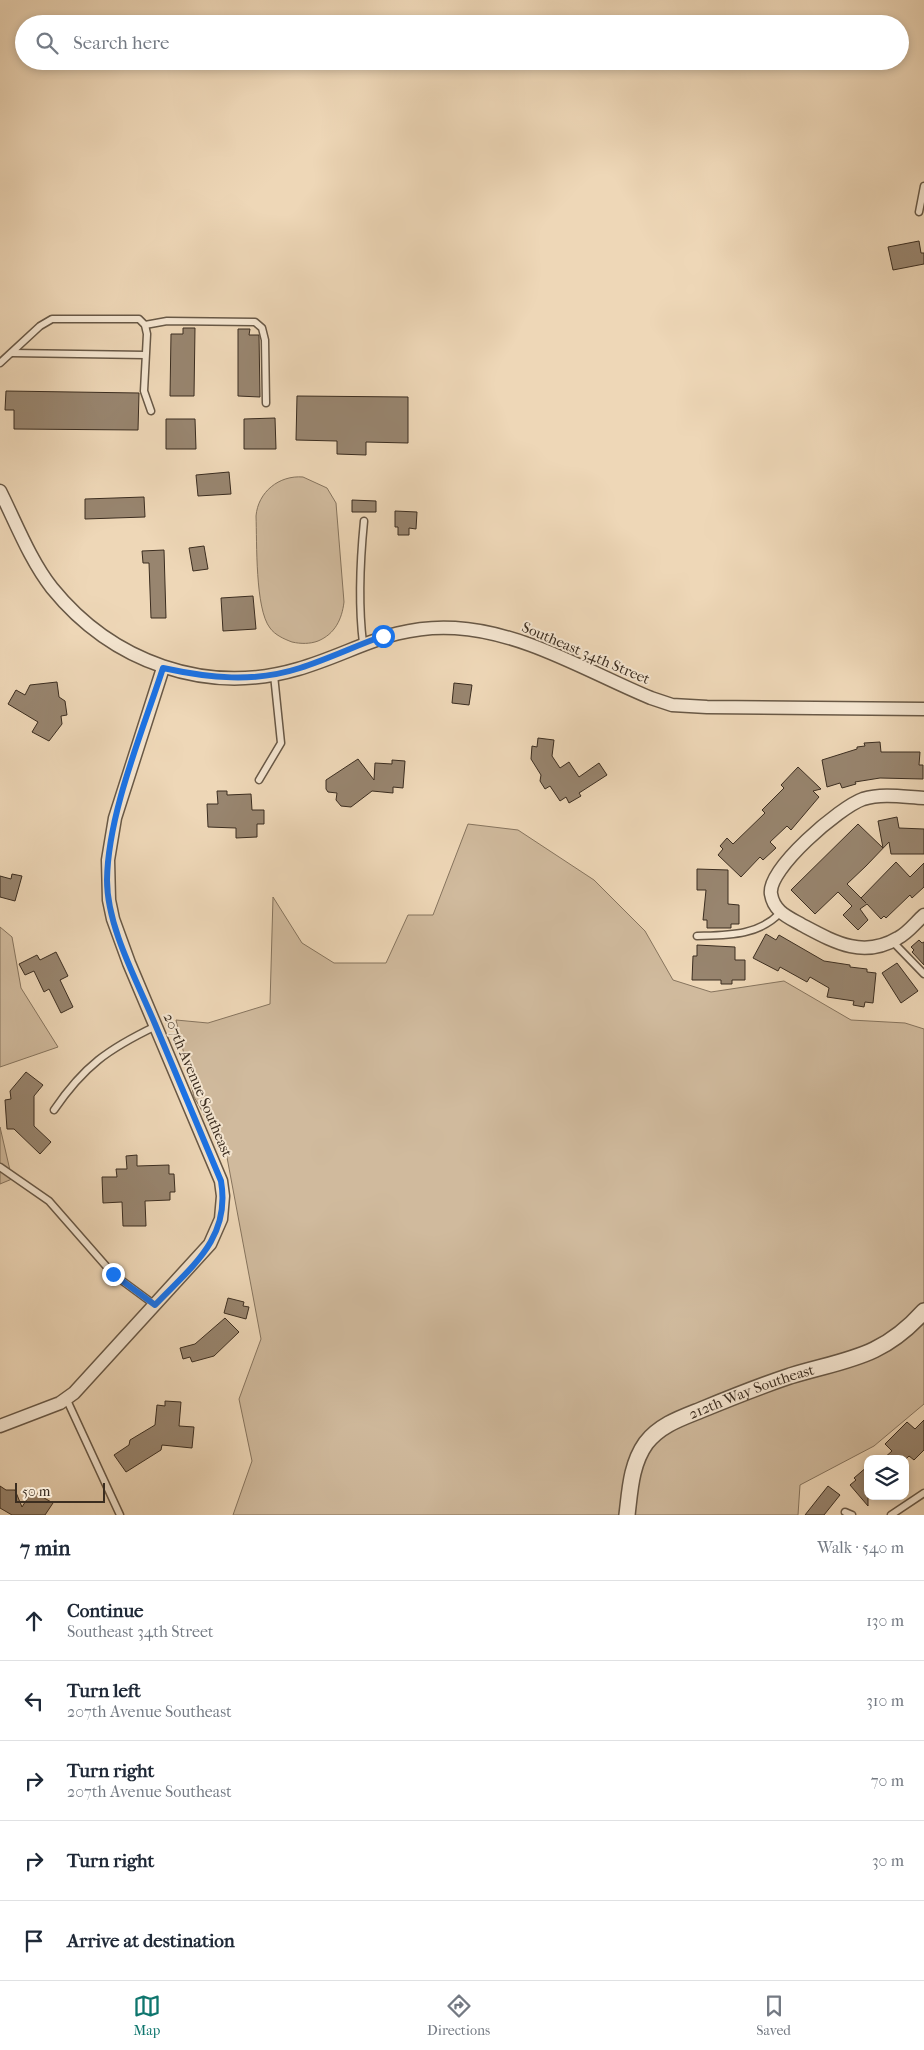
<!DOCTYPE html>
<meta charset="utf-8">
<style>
body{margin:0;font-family:"IM FELL French Canon",serif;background:#f6f6f7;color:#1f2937}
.controls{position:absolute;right:15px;bottom:15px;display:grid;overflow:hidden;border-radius:10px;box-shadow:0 2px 8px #0003}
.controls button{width:45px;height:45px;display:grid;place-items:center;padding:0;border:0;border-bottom:1px solid #e0e1e3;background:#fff;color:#1f2937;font:25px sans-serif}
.scale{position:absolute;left:15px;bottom:12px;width:90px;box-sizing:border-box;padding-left:5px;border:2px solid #3b2d20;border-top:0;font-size:14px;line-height:18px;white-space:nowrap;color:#3b2d20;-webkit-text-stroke:4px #f4e5d0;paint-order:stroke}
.stop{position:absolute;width:15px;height:15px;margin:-11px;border:4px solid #1a73e8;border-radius:50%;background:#fff}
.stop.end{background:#1a73e8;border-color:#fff;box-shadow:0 1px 5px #0008}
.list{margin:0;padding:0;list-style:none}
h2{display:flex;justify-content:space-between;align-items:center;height:65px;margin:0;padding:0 20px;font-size:21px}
h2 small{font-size:16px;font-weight:400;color:#747a83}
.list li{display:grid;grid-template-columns:32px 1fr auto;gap:15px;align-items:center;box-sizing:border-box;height:80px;padding:0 20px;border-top:1px solid #e0e1e3}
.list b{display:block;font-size:19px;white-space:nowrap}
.list p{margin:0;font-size:16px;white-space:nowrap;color:#747a83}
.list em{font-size:16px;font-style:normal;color:#747a83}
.icon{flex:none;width:28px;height:28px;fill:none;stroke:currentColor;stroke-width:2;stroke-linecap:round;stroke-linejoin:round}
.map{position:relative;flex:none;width:924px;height:1515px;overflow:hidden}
.search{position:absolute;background:#fff;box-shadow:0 2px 8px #0003;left:15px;right:15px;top:15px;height:55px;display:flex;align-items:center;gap:12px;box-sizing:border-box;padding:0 18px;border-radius:28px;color:#747a83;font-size:19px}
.sheet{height:465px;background:#fff}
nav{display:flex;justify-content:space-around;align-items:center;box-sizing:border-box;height:70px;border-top:1px solid #e0e1e3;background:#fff;font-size:14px;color:#747a83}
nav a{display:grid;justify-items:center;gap:2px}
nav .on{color:#0f766e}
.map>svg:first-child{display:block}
</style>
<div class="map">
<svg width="924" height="1515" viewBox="0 0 924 1515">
<rect width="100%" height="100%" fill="#eed7b7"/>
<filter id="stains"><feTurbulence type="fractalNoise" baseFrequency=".004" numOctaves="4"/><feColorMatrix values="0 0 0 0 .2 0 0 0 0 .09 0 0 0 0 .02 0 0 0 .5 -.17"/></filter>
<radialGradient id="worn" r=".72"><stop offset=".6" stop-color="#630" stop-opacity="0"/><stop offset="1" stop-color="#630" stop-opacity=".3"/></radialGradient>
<g fill="#d0ba9d" stroke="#86745e">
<path d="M303 477 327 488 336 503 344 602C342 619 335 634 318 641 310 644 301 644 292 642 284 639 275 635 270 628 255 609 257 542 256 516 258 492 279 475 303 477Z"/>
<polygon points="468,824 518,830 594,880 645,931 673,980 711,992 784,981 851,1020 905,1023 924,1029 924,1404 874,1446 800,1485 798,1515 233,1515 252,1461 239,1399 261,1339 226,1152 194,1097 176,1020 208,1023 270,1004 273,897 302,943 334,963 386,963 408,915 433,915"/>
<polygon points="0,927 12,937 21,988 58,1047 0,1067"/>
<polygon points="0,1127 12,1179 0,1184"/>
</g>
<g fill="#98856f" stroke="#3b2d20">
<polygon points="919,241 921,253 924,253 924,264 893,270 888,247"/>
<polygon points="183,328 195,328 194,396 170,396 171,334 183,334"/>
<polygon points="238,329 250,329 249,335 259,335 260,397 238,396"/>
<polygon points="6,391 139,393 138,430 14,429 14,410 5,410"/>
<polygon points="297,396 408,397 408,443 366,442 366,455 337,454 337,441 296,440"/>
<polygon points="275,418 276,449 244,449 244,419"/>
<polygon points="166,419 195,419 196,449 166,449"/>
<polygon points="229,472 231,494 198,496 196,475"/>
<polygon points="144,497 145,517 85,519 85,499"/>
<polygon points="352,500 376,501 376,512 352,512"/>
<polygon points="395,511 417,512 416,529 409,528 409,535 398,535 398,527 395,527"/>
<polygon points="204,546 208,569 193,571 189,548"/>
<polygon points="164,550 166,618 151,618 149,563 143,563 142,551"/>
<polygon points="253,596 256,629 223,631 221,598"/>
<polygon points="57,682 59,697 65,701 67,715 61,716 62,724 49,741 32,732 38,722 8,704 16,690 25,695 30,685"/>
<polygon points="454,683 472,685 469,705 452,703"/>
<polygon points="538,738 554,740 552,756 560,768 569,762 579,777 599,763 607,775 579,793 581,796 569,803 566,797 560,801 550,786 545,789 540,781 541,775 531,759 532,746 537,747"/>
<polygon points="880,742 881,752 920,752 919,765 923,765 923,779 880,778 855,782 856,784 842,788 840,783 827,787 822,760 857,749 857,747 865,746 864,743"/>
<polygon points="358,759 374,780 375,763 392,764 392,760 405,761 403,788 393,787 393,793 372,791 351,807 341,806 336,800 337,793 328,792 326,789 326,780"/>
<polygon points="798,767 821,789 813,791 819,797 791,830 787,826 770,842 776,848 763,860 760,857 741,877 718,855 723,849 720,846 727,838 733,844 765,813 762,810 784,788 781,785"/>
<polygon points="217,791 227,791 227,795 251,794 252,810 264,810 264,824 257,824 257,837 236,838 236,828 208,827 207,804 218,804"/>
<polygon points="897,817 899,828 924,829 924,854 891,854 889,842 866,866 847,884 866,903 861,898 896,862 910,877 924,863 924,887 912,898 910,895 886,918 884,916 881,919 867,904 860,909 868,920 858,930 843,915 852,906 838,892 815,914 791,890 858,824 883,848 878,821"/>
<polygon points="697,869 728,870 728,904 739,905 739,924 731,924 731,928 707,928 707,920 703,920 706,890 697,890"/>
<polygon points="12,874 22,876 15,901 0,897 0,876 11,879"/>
<polygon points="766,934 776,940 779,935 824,961 850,965 850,967 867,969 867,972 876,973 873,1003 865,1002 864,1007 853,1005 854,1001 827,997 829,988 810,977 807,982 780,967 778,971 753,958"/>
<polygon points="919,940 922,943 924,942 924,965 912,952 914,950 911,947"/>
<polygon points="697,945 735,947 735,960 745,960 745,980 732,980 732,984 721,984 721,980 692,980 693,956 697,956"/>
<polygon points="56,952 68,976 60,980 73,1007 61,1013 49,989 44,992 34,971 25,975 19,964 37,955 40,960"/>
<polygon points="897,963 918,991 901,1003 882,973"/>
<polygon points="26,1072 43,1085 34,1096 34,1126 51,1142 40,1154 14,1129 7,1129 5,1100 11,1099 10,1091"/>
<polygon points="137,1155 137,1166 169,1165 169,1174 174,1174 175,1192 170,1192 170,1200 145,1201 146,1226 123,1226 122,1202 103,1203 102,1177 117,1177 116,1169 127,1169 126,1156"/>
<polygon points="228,1298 244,1302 243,1306 249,1307 246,1319 224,1313"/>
<polygon points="225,1318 239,1332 214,1356 192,1362 190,1357 183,1359 180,1348 195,1344"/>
<polygon points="165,1401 181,1402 179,1426 194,1427 192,1448 162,1445 161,1450 126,1472 114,1455 129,1445 130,1440 155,1425 157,1405 165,1406"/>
<polygon points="924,1420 924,1450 914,1460 909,1456 906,1459 883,1459 892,1451 885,1444 907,1422 915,1429"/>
<polygon points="868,1466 868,1506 850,1485 856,1480 854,1478"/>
<polygon points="0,1486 6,1490 15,1490 22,1507 32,1491 53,1503 45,1515 12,1515 0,1508"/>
<polygon points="828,1486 840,1495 824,1515 805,1515"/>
</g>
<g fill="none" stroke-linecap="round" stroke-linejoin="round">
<defs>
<g id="service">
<polyline points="919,212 924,186"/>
<polyline points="145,325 167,321 255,322 262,328 265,340 266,403"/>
<polyline points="12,353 145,355"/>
<polyline points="0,363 40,326 52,319 139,319 145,325 147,334 144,391 151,411"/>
<path d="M363 643C358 603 360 562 364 521"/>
<polyline points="259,780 281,743 274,675"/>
<path d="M697 936C727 935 758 936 780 913"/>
<polyline points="892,941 924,974"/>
<path d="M54 1110C84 1066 108 1049 156 1026"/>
<polyline points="0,1167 49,1201 113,1274 155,1305"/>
<polyline points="66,1398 120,1515"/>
<polyline points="845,1512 852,1515"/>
<polyline points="891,1515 924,1493"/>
</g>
<g id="minor">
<path d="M0 491C16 523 30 560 52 588 112 662 206 696 298 669 354 653 391 624 455 628 524 632 588 672 651 698L672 705 707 707 924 709"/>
<path d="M924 798C904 797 883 793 863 799 840 807 767 869 771 894 774 912 788 917 802 925 834 942 863 959 898 938 908 933 916 922 924 915"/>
<polyline points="0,1426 60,1403 74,1393 210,1244 221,1219 223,1196 221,1181 129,963 113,919 109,900 108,860 115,818 163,668"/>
</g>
<g id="tertiary">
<path id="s1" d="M627 1515C630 1490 631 1464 646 1443 660 1425 681 1418 701 1410 730 1398 760 1386 790 1376 846 1359 881 1359 924 1311"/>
</g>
</defs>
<use href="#service" stroke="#685846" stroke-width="9"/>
<use href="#minor" stroke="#685846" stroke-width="15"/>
<use href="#tertiary" stroke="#685846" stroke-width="18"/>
<use href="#service" stroke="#f4e5d0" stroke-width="6"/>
<use href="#minor" stroke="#f4e5d0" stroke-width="12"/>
<use href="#tertiary" stroke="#f4e5d0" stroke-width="15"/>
</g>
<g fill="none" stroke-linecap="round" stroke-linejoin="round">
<path stroke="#1a73e8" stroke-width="6" d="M113 1274 155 1305C191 1267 231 1239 221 1181 199 1129 177 1076 155 1024 137 981 107 927 107 880 108 813 142 733 163 668 209 678 254 683 300 668 328 659 355 646 383 636"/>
</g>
<g text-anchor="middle" stroke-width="4" stroke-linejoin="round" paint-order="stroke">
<g font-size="15" fill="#3b2d20" stroke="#f4e5d0">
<text transform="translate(586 653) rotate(23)" y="5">Southeast 34th Street</text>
<text transform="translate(198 1085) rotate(67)" y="5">207th Avenue Southeast</text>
<text dy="5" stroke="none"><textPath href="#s1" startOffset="194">212th Way Southeast</textPath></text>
</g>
</g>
<rect width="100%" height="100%" filter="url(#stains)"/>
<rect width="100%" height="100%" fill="url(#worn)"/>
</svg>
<div class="controls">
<button><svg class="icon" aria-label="layers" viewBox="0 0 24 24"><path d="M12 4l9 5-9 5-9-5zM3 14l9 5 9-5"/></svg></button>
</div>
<div class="scale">50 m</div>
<div class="stop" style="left:383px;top:636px"></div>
<div class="stop end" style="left:113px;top:1274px"></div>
<div class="search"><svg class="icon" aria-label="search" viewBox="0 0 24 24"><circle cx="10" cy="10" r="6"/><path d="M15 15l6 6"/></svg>Search here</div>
</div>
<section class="sheet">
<h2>7 min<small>Walk · 540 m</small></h2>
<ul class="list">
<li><svg class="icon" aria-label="ahead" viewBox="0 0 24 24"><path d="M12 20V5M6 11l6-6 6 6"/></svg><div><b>Continue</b><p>Southeast 34th Street</p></div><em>130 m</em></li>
<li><svg class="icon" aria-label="left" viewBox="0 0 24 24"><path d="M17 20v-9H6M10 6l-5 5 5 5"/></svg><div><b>Turn left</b><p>207th Avenue Southeast</p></div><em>310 m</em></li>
<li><svg class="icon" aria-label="right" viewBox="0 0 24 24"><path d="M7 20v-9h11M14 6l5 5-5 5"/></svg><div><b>Turn right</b><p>207th Avenue Southeast</p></div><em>70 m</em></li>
<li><svg class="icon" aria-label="right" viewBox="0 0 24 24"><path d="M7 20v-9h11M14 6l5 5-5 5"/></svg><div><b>Turn right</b></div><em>30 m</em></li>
<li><svg class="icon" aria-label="arrive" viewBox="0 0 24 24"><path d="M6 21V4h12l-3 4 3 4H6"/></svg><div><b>Arrive at destination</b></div></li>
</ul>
</section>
<nav>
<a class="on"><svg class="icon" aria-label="map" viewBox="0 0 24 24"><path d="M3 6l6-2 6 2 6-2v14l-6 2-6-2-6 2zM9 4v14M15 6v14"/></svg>Map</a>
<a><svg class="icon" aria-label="directions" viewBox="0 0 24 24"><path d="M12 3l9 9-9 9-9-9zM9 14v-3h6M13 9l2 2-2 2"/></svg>Directions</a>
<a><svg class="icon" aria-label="saved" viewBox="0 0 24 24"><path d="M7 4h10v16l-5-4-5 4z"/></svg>Saved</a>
</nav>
